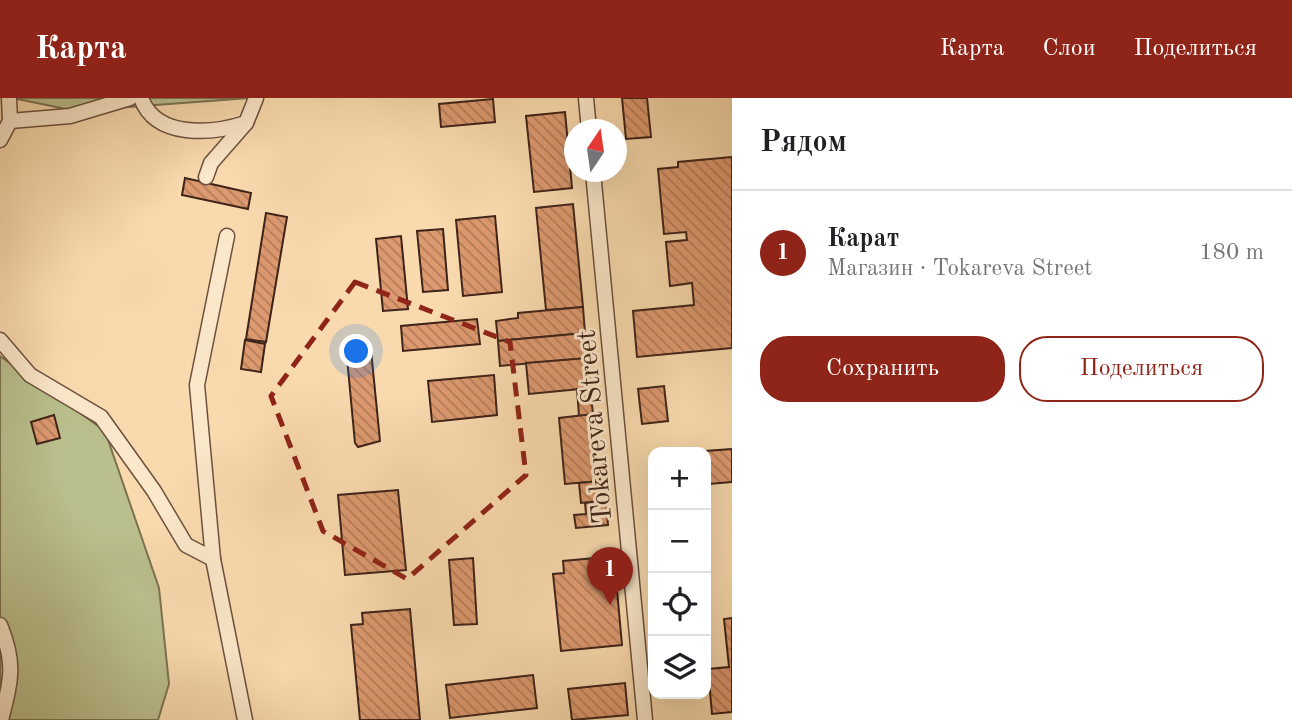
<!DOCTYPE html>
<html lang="ru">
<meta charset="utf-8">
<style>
body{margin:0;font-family:"Old Standard TT",serif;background:#f6f6f6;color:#202124}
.controls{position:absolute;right:21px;bottom:21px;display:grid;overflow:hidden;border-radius:14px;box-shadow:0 7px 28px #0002}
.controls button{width:63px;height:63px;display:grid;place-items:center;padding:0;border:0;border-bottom:2px solid #e0e0e0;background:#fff;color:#202124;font:35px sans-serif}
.compass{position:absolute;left:564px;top:21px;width:63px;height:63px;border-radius:50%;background:#fff;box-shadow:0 7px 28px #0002;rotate:13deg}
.you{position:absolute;left:357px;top:254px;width:24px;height:24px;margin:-18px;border:5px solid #fff;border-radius:50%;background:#1a73e8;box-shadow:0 0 0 10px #1a73e833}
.badge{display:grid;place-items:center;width:46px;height:46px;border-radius:50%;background:#8f2418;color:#fff;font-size:23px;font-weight:700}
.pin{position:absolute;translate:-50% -58px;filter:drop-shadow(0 2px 4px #0008)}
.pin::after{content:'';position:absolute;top:37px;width:24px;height:21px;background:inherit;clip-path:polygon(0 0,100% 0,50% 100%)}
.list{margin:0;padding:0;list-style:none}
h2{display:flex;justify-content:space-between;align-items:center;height:91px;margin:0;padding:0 28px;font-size:30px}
h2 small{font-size:23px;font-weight:400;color:#757577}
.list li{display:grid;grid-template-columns:46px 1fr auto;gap:21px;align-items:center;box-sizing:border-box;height:126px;padding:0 28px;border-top:2px solid #e0e0e0}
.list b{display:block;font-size:26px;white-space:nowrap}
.list p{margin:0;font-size:23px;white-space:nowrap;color:#757577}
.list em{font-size:23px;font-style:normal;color:#757577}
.actions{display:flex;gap:14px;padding:21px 28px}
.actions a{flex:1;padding:16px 0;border:2px solid #8f2418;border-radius:28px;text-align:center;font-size:24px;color:#8f2418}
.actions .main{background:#8f2418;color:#fff}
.icon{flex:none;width:38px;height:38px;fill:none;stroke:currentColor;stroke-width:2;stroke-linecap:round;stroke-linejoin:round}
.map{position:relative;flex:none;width:732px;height:622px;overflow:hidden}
header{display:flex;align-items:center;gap:42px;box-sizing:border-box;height:98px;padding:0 35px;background:#8f2418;color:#fff}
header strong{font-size:33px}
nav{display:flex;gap:38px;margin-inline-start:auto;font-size:24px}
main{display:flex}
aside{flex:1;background:#fff}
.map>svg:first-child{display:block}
</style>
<header>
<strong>Карта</strong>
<nav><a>Карта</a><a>Слои</a><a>Поделиться</a></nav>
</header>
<main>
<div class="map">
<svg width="732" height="622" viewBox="0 0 732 622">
<defs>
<pattern id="building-back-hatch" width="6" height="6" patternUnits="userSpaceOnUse" patternTransform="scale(1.75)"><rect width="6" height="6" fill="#dd996f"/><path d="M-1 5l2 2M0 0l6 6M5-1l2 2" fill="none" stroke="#b57c5a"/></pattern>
</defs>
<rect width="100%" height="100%" fill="#f9daae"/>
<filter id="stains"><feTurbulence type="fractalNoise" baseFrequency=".00286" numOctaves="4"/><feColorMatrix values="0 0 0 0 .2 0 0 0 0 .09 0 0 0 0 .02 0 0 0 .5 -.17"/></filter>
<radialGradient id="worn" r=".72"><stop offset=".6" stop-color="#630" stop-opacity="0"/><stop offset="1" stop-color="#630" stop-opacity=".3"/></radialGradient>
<g fill="#bac08d" stroke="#7c7252" stroke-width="2">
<polygon points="13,0 250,0 75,13"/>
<polygon points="0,258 105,333 159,490 169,586 158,622 0,622"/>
</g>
<g fill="url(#building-back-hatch)" stroke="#3e2318" stroke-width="2">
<polygon points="622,0 647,0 651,39 626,41"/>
<polygon points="493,1 495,24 441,29 439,6"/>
<polygon points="565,14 572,90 534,94 526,18"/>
<polygon points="732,59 732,250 637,259 633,213 694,207 692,185 670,188 666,144 687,142 686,134 664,136 658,71 678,69 678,64"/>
<polygon points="185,80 251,95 248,111 182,97"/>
<polygon points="573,106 583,209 546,212 536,110"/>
<polygon points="266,115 287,119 266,244 246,241"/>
<polygon points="495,118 502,194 463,198 456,122"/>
<polygon points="443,131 448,192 423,194 417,133"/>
<polygon points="401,138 408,211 383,213 376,141"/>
<polygon points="583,209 585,235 498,243 496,223 518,220 518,215"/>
<polygon points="477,221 480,246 403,253 401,228"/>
<polygon points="585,235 588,260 500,268 498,243"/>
<polygon points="245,242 265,246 261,274 241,271"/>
<polygon points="371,252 380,343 358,349 355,345 347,260 362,258 362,253"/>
<polygon points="588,260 590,290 529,296 526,265"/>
<polygon points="494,277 497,317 432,324 428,283"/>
<polygon points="664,288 668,323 642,326 638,291"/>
<polygon points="590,290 593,316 579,318 577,291"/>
<polygon points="593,316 600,383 565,386 559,320"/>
<polygon points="54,317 60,340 37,346 31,324"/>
<polygon points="732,351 732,384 709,386 705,353"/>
<polygon points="600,383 601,403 581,405 579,385"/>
<polygon points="398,392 406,472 345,477 338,397"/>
<polygon points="606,403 608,427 576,430 574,417 586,416 585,405"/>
<polygon points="606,459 607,470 615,470 622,547 561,553 553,476 564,475 563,463"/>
<polygon points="473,460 477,526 454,527 449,462"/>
<polygon points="410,511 420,622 360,622 351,527 363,526 362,515"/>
<polygon points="732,520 732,614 712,616 708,571 729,569 724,521"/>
<polygon points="533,577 537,610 450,620 446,587"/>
<polygon points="625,585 628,617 572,622 568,591"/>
</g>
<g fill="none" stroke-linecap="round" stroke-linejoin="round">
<defs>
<g id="minor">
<path d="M141 0C156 41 212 36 246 25L256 0"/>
<polyline points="586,0 589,32"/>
<polyline points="10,23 70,18 130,0"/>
<polyline points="0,42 10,23 9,0"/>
<polyline points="593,74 645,622"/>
<polyline points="206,79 211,65 246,25"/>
<polyline points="227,138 197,287 213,461 245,622"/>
<polyline points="0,242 30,277 101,319 154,393 186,447 213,461"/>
<path d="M0 527C16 566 11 583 1 622"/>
</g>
</defs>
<use href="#minor" stroke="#6d513e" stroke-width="17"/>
<use href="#minor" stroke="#fbe7ca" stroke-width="14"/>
</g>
<path fill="none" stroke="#8f2418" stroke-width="5" stroke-dasharray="14 9" stroke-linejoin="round" d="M355 184 510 244 526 377 407 481 323 433 271 298Z"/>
<g text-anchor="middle" stroke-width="6" stroke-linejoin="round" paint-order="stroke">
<g font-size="28" fill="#3e2318" stroke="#fbe7ca">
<text transform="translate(593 329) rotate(-95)" y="10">Tokareva Street</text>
</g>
</g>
<rect width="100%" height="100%" filter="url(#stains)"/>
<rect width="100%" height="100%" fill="url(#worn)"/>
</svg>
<div class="controls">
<button>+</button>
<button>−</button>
<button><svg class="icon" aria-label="locate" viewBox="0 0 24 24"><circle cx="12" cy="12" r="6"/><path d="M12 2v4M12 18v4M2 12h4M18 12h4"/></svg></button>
<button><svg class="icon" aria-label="layers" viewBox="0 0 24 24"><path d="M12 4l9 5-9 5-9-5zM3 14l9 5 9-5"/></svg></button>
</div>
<svg class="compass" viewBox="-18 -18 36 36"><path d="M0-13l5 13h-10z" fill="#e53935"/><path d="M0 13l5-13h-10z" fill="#757577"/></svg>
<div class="you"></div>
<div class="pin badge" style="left:610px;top:507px">1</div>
</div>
<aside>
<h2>Рядом<small></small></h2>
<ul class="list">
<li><span class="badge">1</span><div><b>Карат</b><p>Магазин · Tokareva Street</p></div><em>180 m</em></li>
</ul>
<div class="actions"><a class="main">Сохранить</a><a>Поделиться</a></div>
</aside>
</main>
